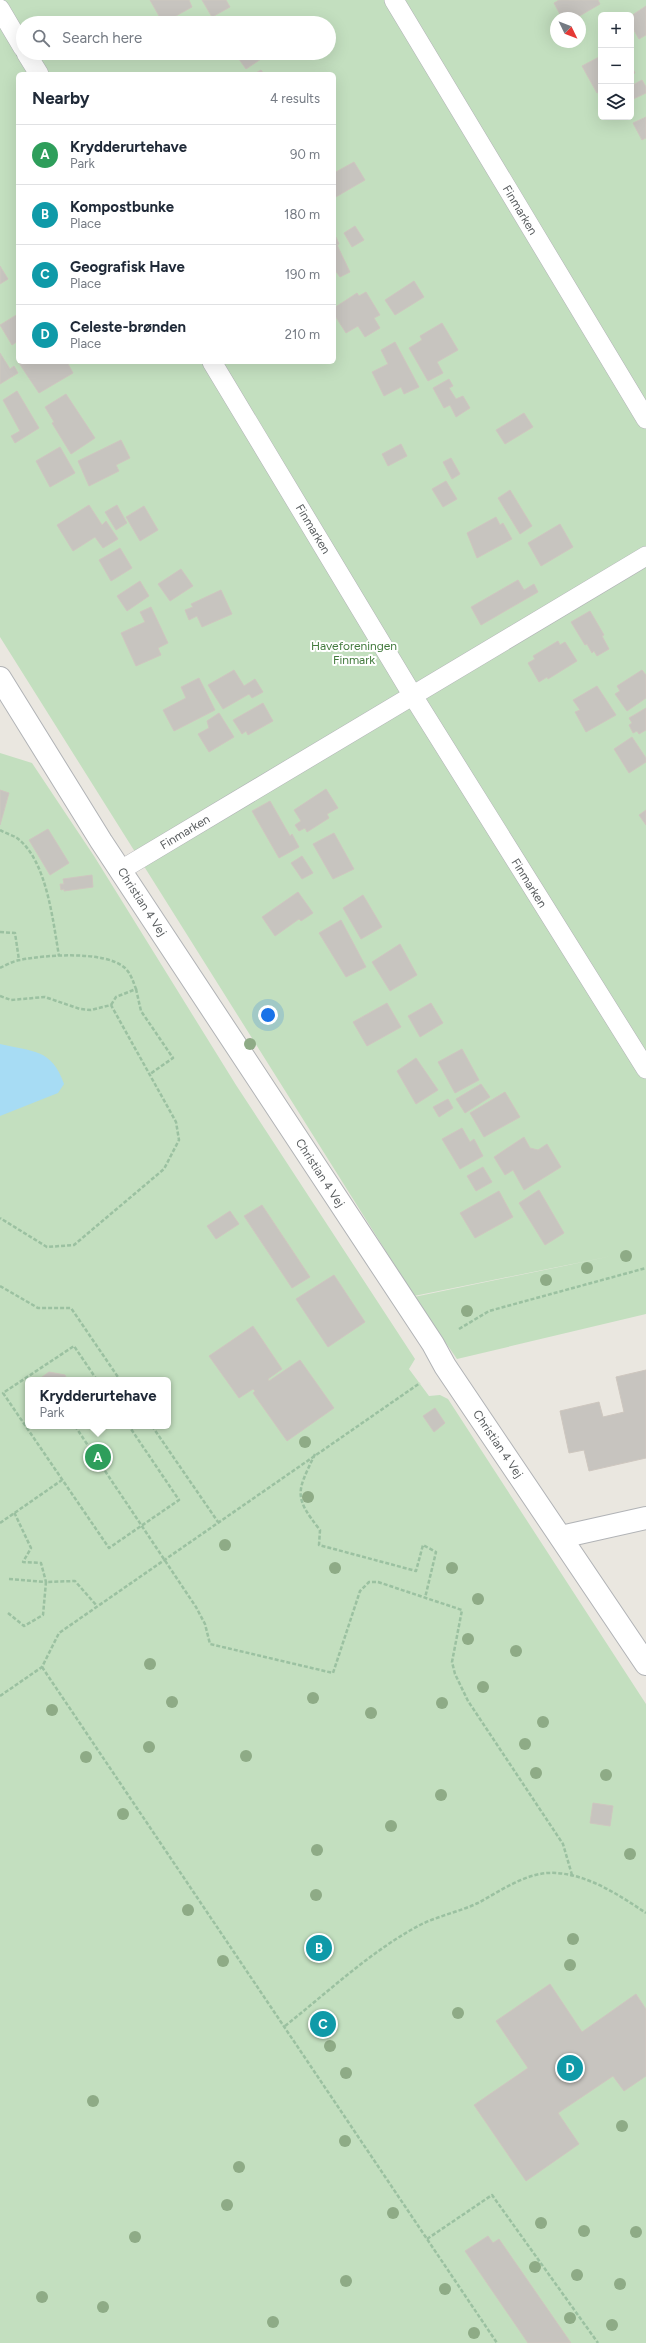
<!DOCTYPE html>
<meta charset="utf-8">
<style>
body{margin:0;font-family:Figtree,sans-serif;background:#f6f6f7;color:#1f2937}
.controls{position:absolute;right:12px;top:12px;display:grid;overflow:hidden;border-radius:6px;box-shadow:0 4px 16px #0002}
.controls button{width:36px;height:36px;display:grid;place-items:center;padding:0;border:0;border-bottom:1px solid #e0e1e3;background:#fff;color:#1f2937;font:20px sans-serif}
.compass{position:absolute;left:550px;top:12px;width:36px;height:36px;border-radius:50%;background:#fff;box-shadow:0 4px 16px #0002;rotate:133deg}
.you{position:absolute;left:268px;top:1015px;width:14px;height:14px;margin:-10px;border:3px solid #fff;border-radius:50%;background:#1a73e8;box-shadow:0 0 0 6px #1a73e833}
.badge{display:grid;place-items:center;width:26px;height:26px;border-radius:50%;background:#b45309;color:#fff;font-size:13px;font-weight:700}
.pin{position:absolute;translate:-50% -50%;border:2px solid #fff;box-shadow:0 1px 4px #0006}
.popup{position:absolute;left:25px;top:1377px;width:146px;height:52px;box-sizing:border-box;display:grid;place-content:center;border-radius:6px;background:#fff;filter:drop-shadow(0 1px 3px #0005);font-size:13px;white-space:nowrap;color:#747a83}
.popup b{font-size:15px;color:#1f2937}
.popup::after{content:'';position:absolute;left:50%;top:100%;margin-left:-8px;border:8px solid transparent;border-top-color:#fff}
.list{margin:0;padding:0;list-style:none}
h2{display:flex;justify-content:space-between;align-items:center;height:52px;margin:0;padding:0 16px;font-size:17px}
h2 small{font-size:13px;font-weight:400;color:#747a83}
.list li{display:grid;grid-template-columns:26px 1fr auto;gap:12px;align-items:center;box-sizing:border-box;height:60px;padding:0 16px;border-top:1px solid #e0e1e3}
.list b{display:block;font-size:15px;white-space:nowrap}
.list p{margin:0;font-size:13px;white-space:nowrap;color:#747a83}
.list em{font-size:13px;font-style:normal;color:#747a83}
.icon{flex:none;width:22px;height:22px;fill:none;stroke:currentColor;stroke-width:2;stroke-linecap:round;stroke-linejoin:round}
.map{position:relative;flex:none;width:646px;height:2343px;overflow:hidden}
.search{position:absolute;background:#fff;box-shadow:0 4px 16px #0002;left:16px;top:16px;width:320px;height:44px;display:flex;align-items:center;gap:10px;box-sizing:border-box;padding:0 14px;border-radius:22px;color:#747a83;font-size:15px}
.panel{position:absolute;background:#fff;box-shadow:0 4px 16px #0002;left:16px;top:72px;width:320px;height:292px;border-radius:6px}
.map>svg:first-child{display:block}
</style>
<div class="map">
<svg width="646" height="2343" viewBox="0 0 646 2343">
<rect width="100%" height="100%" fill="#eae7e0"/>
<g fill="#c3dfbf" fill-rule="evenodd">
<path d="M0 0H646V1314L457 1359 414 1297 612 1256 414 1296 0 637ZM601 15H631V117H601ZM556 18H580V42H556ZM23 23H329V53H23ZM18 74H334V362H18Z"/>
<path d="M0 753 32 763 94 856 236 1085 415 1359 409 1369 429 1396 440 1395 448 1399 646 1704V2343H0ZM28 1380H168V1426H28Z"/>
</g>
<path fill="#a7dcf4" d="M0 1044C32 1052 52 1048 64 1084L58 1093 0 1116Z"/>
<g fill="#c7c4bf" stroke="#cec7bf">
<polygon points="150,0 189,0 192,7 163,23"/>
<polygon points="202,0 226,0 230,7 212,17"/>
<polygon points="559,0 598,0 600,4 576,18 562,18 554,3"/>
<polygon points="646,6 646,35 639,39 631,25 631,16"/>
<polygon points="239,53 257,53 261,59 246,69 236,55"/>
<polygon points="601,56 601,91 597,93 582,66"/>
<polygon points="631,65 635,73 631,75"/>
<polygon points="261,70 264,74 254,74"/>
<polygon points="642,80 646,87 646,93 631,100 631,86"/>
<polygon points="646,117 646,138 642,140 633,123"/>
<polygon points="354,162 365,180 334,198 334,173"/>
<polygon points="355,226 364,240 352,247 344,233"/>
<polygon points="336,237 339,244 337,245 350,272 340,277 334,269 334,239"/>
<polygon points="0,266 8,279 0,284"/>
<polygon points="414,281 424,297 395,315 385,300"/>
<polygon points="366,292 380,315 374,318 380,328 365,337 358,326 346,333 334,314 334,308 357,293 359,296"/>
<polygon points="18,314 18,341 12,345 0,325"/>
<polygon points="442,323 458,350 437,362 443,373 428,381 409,348 422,340 420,336"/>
<polygon points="395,342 419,387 404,394 401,387 384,396 372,372 388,364 381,350"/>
<polygon points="0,353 10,369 14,366 18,373 0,384"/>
<polygon points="20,362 67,362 73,373 39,393 19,363"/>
<polygon points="449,379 453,386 449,388 456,399 463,396 470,408 456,417 450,405 444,408 433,388"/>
<polygon points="17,391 39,428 15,443 11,436 20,431 3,400"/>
<polygon points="66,394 95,438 71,454 52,423 54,422 45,407"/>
<polygon points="524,413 533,427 505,444 496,430"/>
<polygon points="121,440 130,458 116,465 119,471 89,486 78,461"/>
<polygon points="401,444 407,456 388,466 382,454"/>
<polygon points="60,447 75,473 50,487 36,461"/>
<polygon points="451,458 460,474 452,479 443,462"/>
<polygon points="446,481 457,499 443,507 432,489"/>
<polygon points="510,490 532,526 520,534 498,498"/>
<polygon points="89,505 102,525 106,521 118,539 103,548 95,537 73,551 57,525"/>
<polygon points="117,505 127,523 116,530 105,512"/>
<polygon points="144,506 158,530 140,541 126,517"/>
<polygon points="496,517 500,525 503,523 512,539 477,558 467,533"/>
<polygon points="560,524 573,547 541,566 528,543"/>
<polygon points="120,548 132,568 111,581 99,560"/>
<polygon points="181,569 193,586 170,601 158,584"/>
<polygon points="518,580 524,590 534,584 538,592 481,625 471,607"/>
<polygon points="140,581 149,596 127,611 117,596"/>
<polygon points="221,590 232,614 202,627 197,616 189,620 185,610 193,607 191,604"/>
<polygon points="151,607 168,643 158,648 161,655 136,666 121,633 145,622 140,612"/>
<polygon points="590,611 604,635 602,636 609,649 597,656 594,651 592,653 587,644 585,645 571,622"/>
<polygon points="558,641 560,645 565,642 577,661 548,679 547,677 539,682 528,663 535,659 533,656"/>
<polygon points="234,670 244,686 255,679 263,692 252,698 249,694 223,709 208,685"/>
<polygon points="642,670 646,675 646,698 627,711 615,694 620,691 617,686"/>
<polygon points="199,678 215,710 174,731 163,710 186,698 181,687"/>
<polygon points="597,686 616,715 586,732 575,712 580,710 573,700"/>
<polygon points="263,703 273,721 248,735 246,731 242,734 233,720"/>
<polygon points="646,708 646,730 639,734 637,731 633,733 629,725 632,723 629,718"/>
<polygon points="219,713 234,737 209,752 198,734 209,728 207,721"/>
<polygon points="632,737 646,758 646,762 629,773 614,749"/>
<polygon points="326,789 338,808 327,814 329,818 307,832 305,828 299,831 295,825 301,821 294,810"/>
<polygon points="0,790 9,793 0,825"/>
<polygon points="270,801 290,836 292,834 299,847 279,858 252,811"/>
<polygon points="646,810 646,825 639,815"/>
<polygon points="48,829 69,863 50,875 29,840"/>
<polygon points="334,833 354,869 333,879 313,844"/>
<polygon points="302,856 313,873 302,879 291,863"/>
<polygon points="92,875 93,887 64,891 64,889 61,890 60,884 64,884 63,879"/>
<polygon points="298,892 313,913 301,921 299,919 275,936 262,917"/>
<polygon points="363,895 382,927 361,939 343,908"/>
<polygon points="341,920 366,967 346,977 319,933"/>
<polygon points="400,944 417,975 390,991 372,962"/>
<polygon points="387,1003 401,1027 367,1046 353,1022"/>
<polygon points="431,1003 443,1023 420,1037 408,1016"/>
<polygon points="462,1049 479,1080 455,1093 438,1062"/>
<polygon points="416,1058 438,1090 416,1104 397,1071"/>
<polygon points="481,1084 490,1097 465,1113 456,1099"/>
<polygon points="505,1092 520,1117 484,1137 470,1113"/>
<polygon points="448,1099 453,1108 439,1117 433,1107"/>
<polygon points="462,1128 470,1142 474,1139 483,1156 460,1169 442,1139"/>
<polygon points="524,1137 530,1148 538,1150 547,1144 561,1167 524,1190 513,1170 505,1175 494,1157"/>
<polygon points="483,1167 492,1182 476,1191 467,1176"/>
<polygon points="539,1190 564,1233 545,1245 519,1203"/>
<polygon points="499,1191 513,1217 475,1238 460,1213"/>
<polygon points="262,1205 310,1277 292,1288 244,1216"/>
<polygon points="230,1211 239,1224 216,1239 207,1226"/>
<polygon points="334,1275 365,1322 328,1347 296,1299"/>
<polygon points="253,1326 282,1369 268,1379 269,1381 300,1360 334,1408 287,1441 253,1393 255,1391 253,1389 239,1398 209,1356"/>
<polygon points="646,1370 646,1458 589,1471 584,1450 569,1453 560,1411 599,1402 603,1417 624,1412 616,1377"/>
<polygon points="49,1372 65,1375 67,1380 38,1380"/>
<polygon points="435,1408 445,1423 434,1432 423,1416"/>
<polygon points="593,1803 613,1806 610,1826 590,1823"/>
<polygon points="550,1984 582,2032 636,1994 646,2009 646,2076 624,2091 613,2076 558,2113 579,2144 526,2181 474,2105 528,2068 496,2021"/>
<polygon points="488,2236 493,2243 499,2239 571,2343 528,2343 465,2251"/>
</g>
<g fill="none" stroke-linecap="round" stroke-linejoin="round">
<defs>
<g id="service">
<polyline points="394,0 646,419"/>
<polyline points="0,9 23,48"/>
<polyline points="26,53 39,74"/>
<polyline points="212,362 413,696 646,1069"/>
<polyline points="121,870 646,556"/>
</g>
<g id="minor">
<polyline points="0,678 101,841 433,1344 445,1366 646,1664"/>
<polyline points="561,1537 646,1518"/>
</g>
</defs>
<use href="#service" stroke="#b1b3b6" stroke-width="20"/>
<use href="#minor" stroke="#b1b3b6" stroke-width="24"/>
<g stroke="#9bc1a1" stroke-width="2.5" stroke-dasharray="4 2" stroke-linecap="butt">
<path d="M0 830C5 833 12 835 17 838 47 860 53 922 59 956"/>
<polyline points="0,932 15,933 19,960"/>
<path d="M0 968C6 965 13 961 20 960 44 955 105 950 125 968 131 974 133 981 136 989L116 997 111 1005"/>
<polyline points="136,989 141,1011 173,1058 150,1074"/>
<polyline points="0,996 11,1000 45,997 80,1009 91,1010 111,1005 176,1122 179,1140 164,1169 74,1245 47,1247 0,1218"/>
<polyline points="0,1286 38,1308 71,1308 120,1380"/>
<polyline points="459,1329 489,1311 646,1268"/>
<polyline points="97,1380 74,1346 3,1393 109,1548 179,1500 129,1426"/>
<polyline points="75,1426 196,1607 205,1624 210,1644 333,1673 360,1591 369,1582 378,1582 462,1610 452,1662 455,1674 468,1701 563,1844 572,1875"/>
<polyline points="152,1426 218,1522"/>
<path d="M315 1454C297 1492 293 1496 320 1530L319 1545 416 1571 423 1545 436 1552 425 1598"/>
<polyline points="0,1523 62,1480"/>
<polyline points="9,1579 46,1582 41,1563 23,1562 31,1548 14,1512"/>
<polyline points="8,1613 24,1626 43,1615 46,1582 75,1581 97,1606"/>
<polyline points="42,1667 497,2343"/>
<polyline points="0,1696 42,1667 59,1633 420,1383"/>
<path d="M285 2026C328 1992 370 1952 418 1926 437 1916 459 1912 478 1903 502 1890 528 1871 556 1873 589 1875 619 1895 646 1913"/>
<polyline points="427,2239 492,2195 598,2343"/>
</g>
<use href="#service" stroke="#fff" stroke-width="19"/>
<use href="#minor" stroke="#fff" stroke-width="22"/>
</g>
<g fill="#8eab86">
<circle cx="250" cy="1044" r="6"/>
<circle cx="626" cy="1256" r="6"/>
<circle cx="587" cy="1268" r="6"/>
<circle cx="546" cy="1280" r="6"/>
<circle cx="467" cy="1311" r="6"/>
<circle cx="305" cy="1442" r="6"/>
<circle cx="308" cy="1497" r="6"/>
<circle cx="225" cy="1545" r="6"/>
<circle cx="335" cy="1568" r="6"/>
<circle cx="452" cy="1568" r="6"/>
<circle cx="478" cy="1599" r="6"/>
<circle cx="468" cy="1639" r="6"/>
<circle cx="516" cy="1651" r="6"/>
<circle cx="150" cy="1664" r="6"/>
<circle cx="483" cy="1687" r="6"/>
<circle cx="313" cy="1698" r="6"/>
<circle cx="172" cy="1702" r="6"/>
<circle cx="442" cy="1703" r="6"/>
<circle cx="52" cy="1710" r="6"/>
<circle cx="371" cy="1713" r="6"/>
<circle cx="543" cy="1722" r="6"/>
<circle cx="525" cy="1744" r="6"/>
<circle cx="149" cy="1747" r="6"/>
<circle cx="246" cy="1756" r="6"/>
<circle cx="86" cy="1757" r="6"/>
<circle cx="536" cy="1773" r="6"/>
<circle cx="606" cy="1775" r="6"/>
<circle cx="441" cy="1795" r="6"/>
<circle cx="123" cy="1814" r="6"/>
<circle cx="391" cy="1826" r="6"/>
<circle cx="317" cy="1850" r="6"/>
<circle cx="630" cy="1854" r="6"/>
<circle cx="316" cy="1895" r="6"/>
<circle cx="188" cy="1910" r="6"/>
<circle cx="573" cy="1939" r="6"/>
<circle cx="326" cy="1953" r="6"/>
<circle cx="223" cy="1961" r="6"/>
<circle cx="570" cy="1965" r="6"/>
<circle cx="458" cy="2013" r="6"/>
<circle cx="330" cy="2046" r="6"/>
<circle cx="346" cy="2073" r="6"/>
<circle cx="93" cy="2101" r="6"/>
<circle cx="622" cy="2126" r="6"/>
<circle cx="345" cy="2141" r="6"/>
<circle cx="239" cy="2167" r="6"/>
<circle cx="227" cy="2205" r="6"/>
<circle cx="393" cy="2213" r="6"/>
<circle cx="541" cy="2223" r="6"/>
<circle cx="584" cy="2231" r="6"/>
<circle cx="636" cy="2232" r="6"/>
<circle cx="135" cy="2237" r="6"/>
<circle cx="535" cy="2267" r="6"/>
<circle cx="577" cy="2275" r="6"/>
<circle cx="346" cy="2281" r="6"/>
<circle cx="620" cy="2284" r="6"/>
<circle cx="445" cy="2289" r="6"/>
<circle cx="42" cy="2297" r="6"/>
<circle cx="103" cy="2307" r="6"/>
<circle cx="570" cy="2318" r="6"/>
<circle cx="273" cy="2322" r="6"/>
<circle cx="612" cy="2325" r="6"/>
<circle cx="474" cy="2333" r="6"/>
</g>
<g text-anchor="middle" stroke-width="4" stroke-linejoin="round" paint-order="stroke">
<g font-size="12" fill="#595d5f" stroke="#fff">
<text transform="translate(520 210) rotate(59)" y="4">Finmarken</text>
<text transform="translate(313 529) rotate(59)" y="4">Finmarken</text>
<text transform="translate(185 832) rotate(-31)" y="4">Finmarken</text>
<text transform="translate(529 883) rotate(58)" y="4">Finmarken</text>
<text transform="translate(142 902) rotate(57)" y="4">Christian 4 Vej</text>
<text transform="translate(320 1173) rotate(57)" y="4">Christian 4 Vej</text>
<text transform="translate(498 1444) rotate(56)" y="4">Christian 4 Vej</text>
</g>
<g font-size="12" fill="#427a3d" stroke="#fff">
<text x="354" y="650">Haveforeningen<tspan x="354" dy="14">Finmark</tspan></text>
</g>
</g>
</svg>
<div class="controls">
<button>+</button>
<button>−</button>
<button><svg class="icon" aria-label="layers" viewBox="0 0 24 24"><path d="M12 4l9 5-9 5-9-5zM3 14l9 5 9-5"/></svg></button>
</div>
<svg class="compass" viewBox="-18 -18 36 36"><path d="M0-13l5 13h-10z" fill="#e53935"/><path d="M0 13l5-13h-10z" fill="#747a83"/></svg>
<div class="you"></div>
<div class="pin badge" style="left:98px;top:1457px;background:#2e9e5b">A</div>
<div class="popup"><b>Krydderurtehave</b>Park</div>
<div class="pin badge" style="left:319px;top:1948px;background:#0f9aa8">B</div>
<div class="pin badge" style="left:323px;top:2024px;background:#0f9aa8">C</div>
<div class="pin badge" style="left:570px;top:2068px;background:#0f9aa8">D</div>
<div class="search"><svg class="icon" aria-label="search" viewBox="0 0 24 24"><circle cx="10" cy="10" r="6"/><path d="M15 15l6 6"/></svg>Search here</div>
<section class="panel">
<h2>Nearby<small>4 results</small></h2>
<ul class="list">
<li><span class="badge" style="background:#2e9e5b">A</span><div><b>Krydderurtehave</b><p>Park</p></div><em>90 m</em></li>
<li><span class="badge" style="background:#0f9aa8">B</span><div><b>Kompostbunke</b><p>Place</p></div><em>180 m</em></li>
<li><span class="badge" style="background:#0f9aa8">C</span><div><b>Geografisk Have</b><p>Place</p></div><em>190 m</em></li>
<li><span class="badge" style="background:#0f9aa8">D</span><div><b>Celeste-brønden</b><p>Place</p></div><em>210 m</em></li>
</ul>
</section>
</div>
